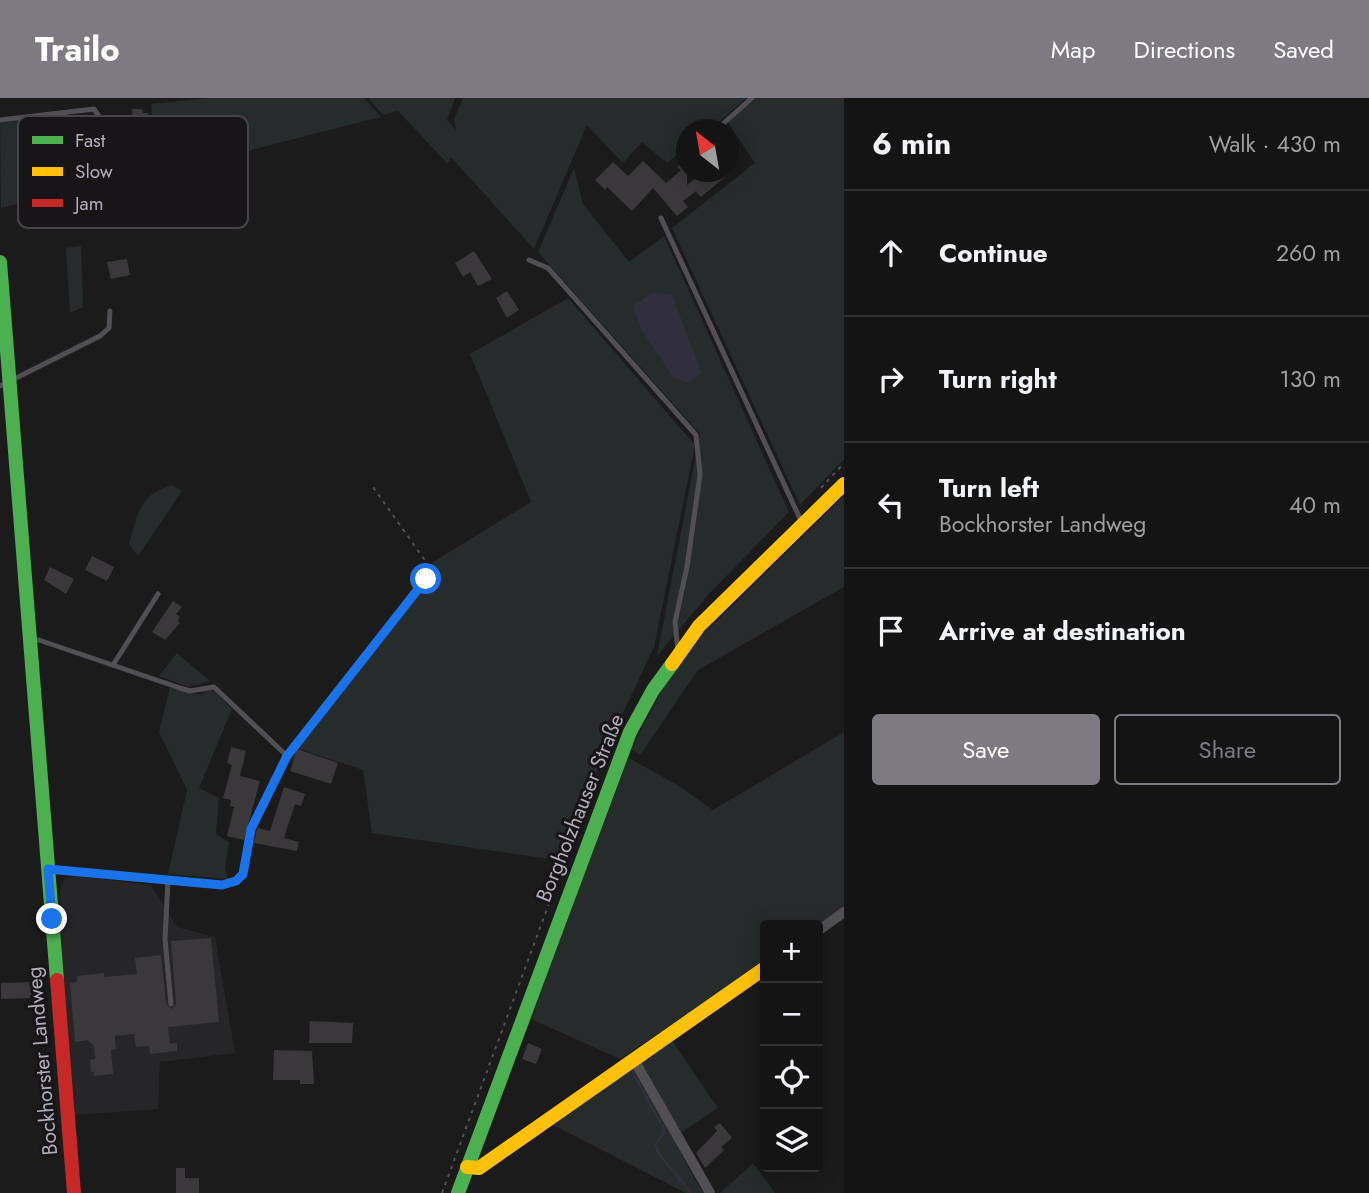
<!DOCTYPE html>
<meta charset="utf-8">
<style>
body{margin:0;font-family:Jost,sans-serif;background:#212122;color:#f1f3f6}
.controls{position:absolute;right:21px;bottom:21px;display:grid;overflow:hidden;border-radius:7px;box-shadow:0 4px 18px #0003}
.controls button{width:63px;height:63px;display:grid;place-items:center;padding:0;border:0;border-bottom:2px solid #333334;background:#141414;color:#f1f3f6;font:35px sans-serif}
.compass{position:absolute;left:676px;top:21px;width:63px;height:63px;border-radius:50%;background:#141414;box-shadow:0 4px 18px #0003;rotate:329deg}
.stop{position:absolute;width:21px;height:21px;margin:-16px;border:5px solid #1a73e8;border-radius:50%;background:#fff}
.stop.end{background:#1a73e8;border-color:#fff;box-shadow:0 2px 7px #0008}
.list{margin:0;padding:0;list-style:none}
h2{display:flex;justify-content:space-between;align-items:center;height:91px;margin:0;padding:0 28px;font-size:30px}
h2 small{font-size:23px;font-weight:400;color:#9d9ea0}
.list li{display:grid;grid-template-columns:46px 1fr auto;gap:21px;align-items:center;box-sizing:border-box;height:126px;padding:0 28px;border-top:2px solid #333334}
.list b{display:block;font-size:26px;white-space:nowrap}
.list p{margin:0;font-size:23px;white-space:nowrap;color:#9d9ea0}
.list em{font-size:23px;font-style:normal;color:#9d9ea0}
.actions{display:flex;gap:14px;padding:21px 28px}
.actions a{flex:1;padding:16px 0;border:2px solid #7e7a83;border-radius:7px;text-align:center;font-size:24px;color:#7e7a83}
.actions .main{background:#7e7a83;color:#fff}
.icon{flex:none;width:38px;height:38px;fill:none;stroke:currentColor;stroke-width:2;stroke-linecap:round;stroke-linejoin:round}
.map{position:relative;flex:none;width:844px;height:1095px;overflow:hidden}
header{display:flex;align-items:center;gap:42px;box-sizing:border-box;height:98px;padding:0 35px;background:#7e7a83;color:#fff}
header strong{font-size:33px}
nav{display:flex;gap:38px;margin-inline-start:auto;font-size:24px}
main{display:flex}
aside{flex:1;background:#141414}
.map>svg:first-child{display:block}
</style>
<header>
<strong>Trailo</strong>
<nav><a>Map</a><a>Directions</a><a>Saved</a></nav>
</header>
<main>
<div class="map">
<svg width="844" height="1095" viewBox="0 0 844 1095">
<rect width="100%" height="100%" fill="#1b1b1b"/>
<polygon fill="#262527" points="77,778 151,787 177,829 215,839 235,955 160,964 158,1011 75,1017 61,867 60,793 64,781"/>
<g fill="#252c2b">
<polygon points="208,0 364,0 381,19 156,76 151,6"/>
<polygon points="368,0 455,0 447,22 456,32 454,21 463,0 747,0 710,31 687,32 686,50 667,65 642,44 623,65 587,27 534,151 451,59 448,66 398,13 383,17"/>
<polygon points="755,0 844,0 844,361 800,407 672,130 755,65 727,23"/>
<polygon points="57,18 63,54 95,60 119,83 1,110 0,25"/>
<polygon points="574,70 583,106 629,164 664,138 789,414 708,497 657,558 700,336 538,154"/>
<polygon points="81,148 83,209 70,215 66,150"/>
<polygon points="568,200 695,347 654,549 603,657 563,763 372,735 363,672 296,650 430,481 433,464 531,404 470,256"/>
<path d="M172 387 182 393 138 458 129 446C138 416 138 397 172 387Z"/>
<polygon points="844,398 844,489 698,572 640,657 631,651 664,588 696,543"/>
<polygon points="177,555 210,583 188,589 159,578"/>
<polygon points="170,589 190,596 201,596 208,592 215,594 232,611 199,690 219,700 216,736 229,744 225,770 228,781 168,776 187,692 159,634"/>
<polygon points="844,634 844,810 818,827 765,827 765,865 620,961 531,921 627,659 676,686 713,712"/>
<polygon points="671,941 718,1010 680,1035 640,965"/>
<polygon points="635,969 698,1087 704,1095 686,1095 549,1025"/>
<polygon points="753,1065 775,1095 720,1095"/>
</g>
<polygon fill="#312e3d" points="652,195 672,196 701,275 690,285 674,280 641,231 633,208"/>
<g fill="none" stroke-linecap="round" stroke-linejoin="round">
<polyline stroke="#312e3d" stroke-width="2.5" points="632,973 665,1033 655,1047 659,1056 691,1095"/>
</g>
<g fill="#3a383a">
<polygon points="132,11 142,11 143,15 148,15 149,30 137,31 138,73 130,73 130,52 121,53 120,48 112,48 84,50 82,33 63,35 62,26 79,24 79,19 86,18 87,33 133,31"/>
<polygon points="687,61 687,87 703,74 731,74 701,99 696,93 683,103 688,109 677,118 653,90 632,113 607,89 605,92 595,82 613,64 628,78 643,63 666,85 681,72 677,69"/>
<polygon points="474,153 492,181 478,188 470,174 463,179 455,165"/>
<polygon points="127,161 130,177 111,181 107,164"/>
<polygon points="507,193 519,212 507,220 496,200"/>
<polygon points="92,458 114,469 107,483 85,472"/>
<polygon points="50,469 74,481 66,496 44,482"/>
<polygon points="173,503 182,509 176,516 180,519 178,523 180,525 165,542 152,534"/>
<polygon points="231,649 246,653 240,678 260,683 244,742 227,738 234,709 230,708 231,702 223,700 232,667 227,665"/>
<polygon points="297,651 338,665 331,686 290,673"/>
<polygon points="284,689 305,696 301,708 295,706 284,740 299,744 297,753 254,745 257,730 270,733"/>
<polygon points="211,840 219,924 168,929 170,946 177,945 177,953 150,956 149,948 136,949 134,936 115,938 116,951 111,952 113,976 94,978 94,974 91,974 90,962 95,961 94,948 88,942 75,944 70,885 77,884 77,878 104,875 104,879 137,876 135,860 161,857 166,906 172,911 176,906 171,843"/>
<polygon points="32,884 32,900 1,901 1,885"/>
<polygon points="310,923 353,925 352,945 309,945"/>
<polygon points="528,945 542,951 536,966 522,961"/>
<polygon points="274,952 312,953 314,986 300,986 300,982 273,982"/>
<polygon points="720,1025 732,1040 721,1049 724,1052 705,1070 696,1055 717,1033 714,1029"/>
<polygon points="176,1070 185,1070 185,1080 199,1080 199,1095 176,1095"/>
</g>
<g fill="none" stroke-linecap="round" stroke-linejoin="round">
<g stroke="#525155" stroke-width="2" stroke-dasharray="3.5 5" stroke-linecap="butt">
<polyline points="821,390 844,365"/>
<polyline points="291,652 423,486 428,475 424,461 373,389"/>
<polyline points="442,1095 564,765 613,641"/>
</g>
<g stroke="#514f54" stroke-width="5">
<polyline points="0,22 94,11 100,20"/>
<polyline points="716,32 752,0"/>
<polyline points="661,120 802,425"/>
<polyline points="529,162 548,170 696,337 700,377 687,469 675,524 678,553"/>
<polyline points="0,288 100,238 109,230 110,213"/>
<polyline points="33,542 39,542 180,590 190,593 214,589 287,658 251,731 243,776 236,783 222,787 51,771"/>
<polyline points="113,567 158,496"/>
<polyline points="168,782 165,841 171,906"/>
</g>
<g stroke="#514f54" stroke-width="10">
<polyline points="818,833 844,814"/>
<polyline points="634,962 710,1095"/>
</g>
<g stroke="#4caf50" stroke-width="14">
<polyline points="0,164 57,882"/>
<polyline points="458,1095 630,634 653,592 672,566"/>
</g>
<g stroke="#ffc107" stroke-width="14">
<polyline points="672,566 699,528 844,386"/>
<polyline points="467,1069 479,1070 765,870"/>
</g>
<polyline stroke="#c62828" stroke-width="14" points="57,882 74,1095"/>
</g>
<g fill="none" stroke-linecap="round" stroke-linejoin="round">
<polyline stroke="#1a73e8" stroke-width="9" points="52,821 48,771 222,787 236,783 243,776 251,731 287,658 426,481"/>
</g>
<g text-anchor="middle" stroke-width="6" stroke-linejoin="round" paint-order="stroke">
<g font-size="21" fill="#b3adbb" stroke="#171517">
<text transform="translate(580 710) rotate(-68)" y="7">Borgholzhauser Straße</text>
<text transform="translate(42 963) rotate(-95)" y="7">Bockhorster Landweg</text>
</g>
</g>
<rect x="18" y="18" width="230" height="112" rx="10" fill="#171517" stroke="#464348" stroke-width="2"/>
<rect x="32" y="38" width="31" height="8" fill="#4caf50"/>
<rect x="32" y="69" width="31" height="9" fill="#ffc107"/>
<rect x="32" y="101" width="31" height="8" fill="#c62828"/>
<g font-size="19" fill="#b3adbb">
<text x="75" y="49">Fast</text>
<text x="75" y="80">Slow</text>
<text x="75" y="112">Jam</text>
</g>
</svg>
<div class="controls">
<button>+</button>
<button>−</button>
<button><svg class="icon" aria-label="locate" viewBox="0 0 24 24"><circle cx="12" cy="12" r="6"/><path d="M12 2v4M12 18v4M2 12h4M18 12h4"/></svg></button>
<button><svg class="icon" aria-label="layers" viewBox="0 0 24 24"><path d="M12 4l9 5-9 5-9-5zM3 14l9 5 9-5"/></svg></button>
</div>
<svg class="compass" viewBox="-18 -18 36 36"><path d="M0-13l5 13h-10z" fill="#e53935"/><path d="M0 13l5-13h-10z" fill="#9d9ea0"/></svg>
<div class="stop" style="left:426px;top:481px"></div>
<div class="stop end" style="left:52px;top:821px"></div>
</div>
<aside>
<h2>6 min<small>Walk · 430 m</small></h2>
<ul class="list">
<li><svg class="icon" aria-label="ahead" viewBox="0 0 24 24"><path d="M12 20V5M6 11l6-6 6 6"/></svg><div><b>Continue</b></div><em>260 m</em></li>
<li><svg class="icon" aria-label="right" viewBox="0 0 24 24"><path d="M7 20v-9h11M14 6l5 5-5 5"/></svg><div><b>Turn right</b></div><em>130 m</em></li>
<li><svg class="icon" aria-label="left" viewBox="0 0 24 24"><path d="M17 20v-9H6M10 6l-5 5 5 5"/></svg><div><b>Turn left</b><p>Bockhorster Landweg</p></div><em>40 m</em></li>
<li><svg class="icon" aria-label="arrive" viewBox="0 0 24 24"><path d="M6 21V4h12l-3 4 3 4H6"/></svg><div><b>Arrive at destination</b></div></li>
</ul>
<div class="actions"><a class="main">Save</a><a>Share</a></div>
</aside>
</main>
